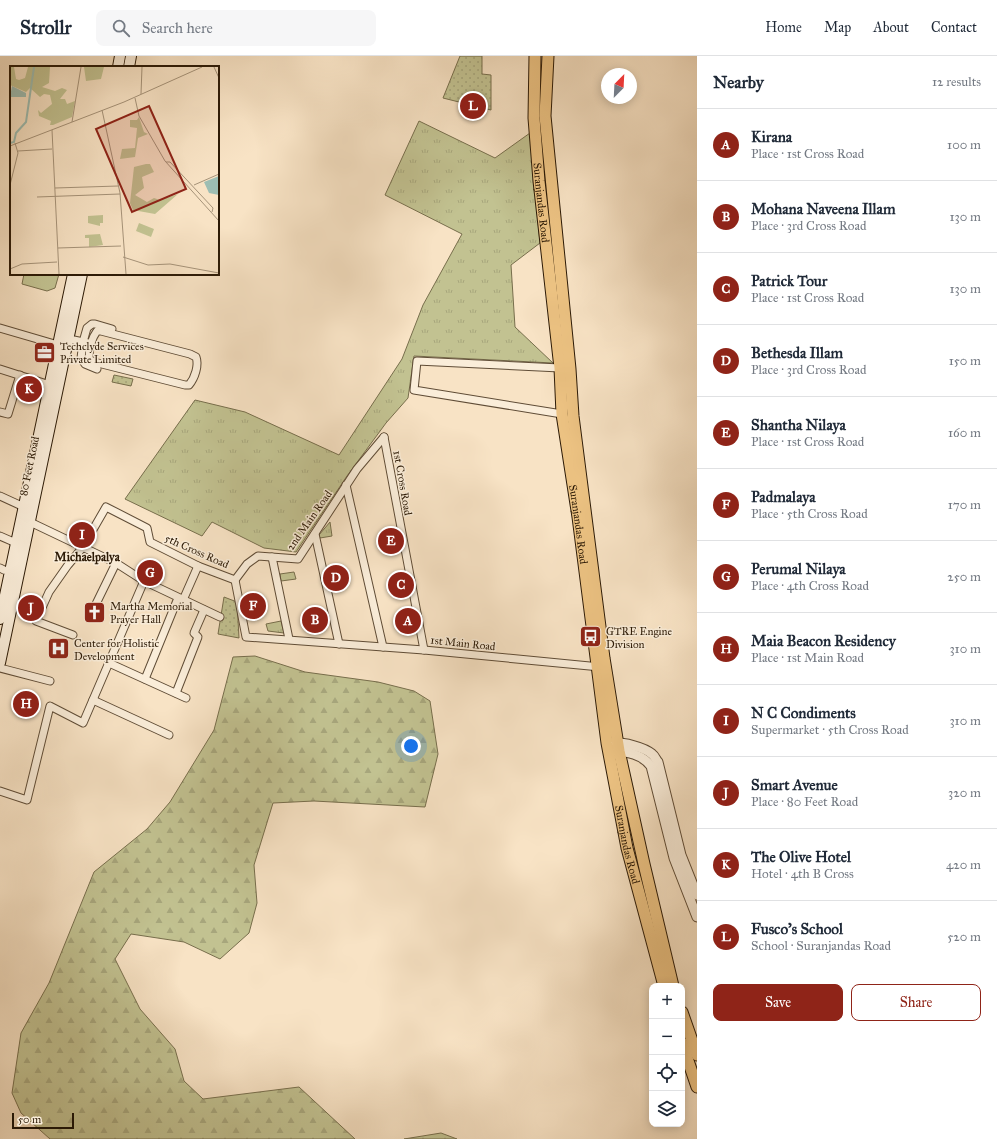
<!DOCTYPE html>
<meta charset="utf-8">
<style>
body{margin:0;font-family:"IM FELL Great Primer",serif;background:#f6f6f7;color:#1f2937}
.controls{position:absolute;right:12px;bottom:12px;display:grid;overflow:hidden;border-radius:8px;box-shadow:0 2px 10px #0003}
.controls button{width:36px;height:36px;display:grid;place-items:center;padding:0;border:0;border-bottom:1px solid #e0e1e3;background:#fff;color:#1f2937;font:20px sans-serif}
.compass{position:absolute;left:601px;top:12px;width:36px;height:36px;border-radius:50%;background:#fff;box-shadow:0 2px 10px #0003;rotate:24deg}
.scale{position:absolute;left:12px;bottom:10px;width:62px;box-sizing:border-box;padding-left:4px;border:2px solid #2c1a06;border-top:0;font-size:11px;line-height:14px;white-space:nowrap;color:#2c1a06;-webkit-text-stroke:3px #faedd9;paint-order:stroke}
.you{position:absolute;left:411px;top:690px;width:14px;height:14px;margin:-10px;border:3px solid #fff;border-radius:50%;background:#1a73e8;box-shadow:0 0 0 6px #1a73e833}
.badge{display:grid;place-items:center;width:26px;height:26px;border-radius:50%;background:#8f2418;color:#fff;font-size:13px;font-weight:700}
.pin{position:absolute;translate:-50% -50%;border:2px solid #fff;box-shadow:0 1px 4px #0006}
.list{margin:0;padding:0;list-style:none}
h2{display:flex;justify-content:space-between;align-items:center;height:52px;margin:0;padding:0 16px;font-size:17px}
h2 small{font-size:13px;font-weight:400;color:#747a83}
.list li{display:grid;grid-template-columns:26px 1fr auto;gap:12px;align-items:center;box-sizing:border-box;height:72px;padding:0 16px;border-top:1px solid #e0e1e3}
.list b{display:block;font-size:15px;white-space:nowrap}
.list p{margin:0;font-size:13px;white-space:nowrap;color:#747a83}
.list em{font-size:13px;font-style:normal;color:#747a83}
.actions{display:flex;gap:8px;padding:12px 16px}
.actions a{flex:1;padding:9px 0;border:1px solid #8f2418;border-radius:8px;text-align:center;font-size:14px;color:#8f2418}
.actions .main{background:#8f2418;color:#fff}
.icon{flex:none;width:22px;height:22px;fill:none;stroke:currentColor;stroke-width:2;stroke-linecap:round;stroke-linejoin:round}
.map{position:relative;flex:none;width:697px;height:1083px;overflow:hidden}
header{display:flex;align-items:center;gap:24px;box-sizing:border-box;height:56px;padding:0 20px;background:#fff;border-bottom:1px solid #e0e1e3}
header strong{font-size:19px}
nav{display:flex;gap:22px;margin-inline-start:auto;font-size:14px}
.search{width:280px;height:36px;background:#f6f6f7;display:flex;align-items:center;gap:10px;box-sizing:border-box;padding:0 14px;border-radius:8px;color:#747a83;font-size:15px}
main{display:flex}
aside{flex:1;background:#fff}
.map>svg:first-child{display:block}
</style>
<header>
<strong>Strollr</strong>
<div class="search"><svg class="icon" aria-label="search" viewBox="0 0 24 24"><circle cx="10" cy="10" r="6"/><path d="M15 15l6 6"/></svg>Search here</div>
<nav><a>Home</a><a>Map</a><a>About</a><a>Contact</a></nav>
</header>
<main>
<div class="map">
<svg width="697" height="1083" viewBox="0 0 697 1083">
<defs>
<pattern id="grass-tufts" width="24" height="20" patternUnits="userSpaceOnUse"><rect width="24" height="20" fill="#c2c291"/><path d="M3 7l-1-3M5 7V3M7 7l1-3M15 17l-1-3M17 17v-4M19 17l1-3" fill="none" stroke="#a7a67c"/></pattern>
<pattern id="forest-firs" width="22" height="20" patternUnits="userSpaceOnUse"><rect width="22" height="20" fill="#c2c291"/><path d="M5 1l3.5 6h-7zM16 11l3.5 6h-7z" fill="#a7a67c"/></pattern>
<pattern id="park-dots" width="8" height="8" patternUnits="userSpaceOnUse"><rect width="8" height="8" fill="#c2c291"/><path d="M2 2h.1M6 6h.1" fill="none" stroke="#a7a67c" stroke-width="1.8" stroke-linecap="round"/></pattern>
</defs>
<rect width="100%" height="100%" fill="#f8e3c5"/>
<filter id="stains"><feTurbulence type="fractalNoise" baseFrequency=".005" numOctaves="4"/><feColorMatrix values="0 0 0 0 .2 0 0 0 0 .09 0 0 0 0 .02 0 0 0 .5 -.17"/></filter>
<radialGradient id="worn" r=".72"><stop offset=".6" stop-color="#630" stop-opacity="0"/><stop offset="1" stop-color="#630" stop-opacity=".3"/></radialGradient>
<g fill="url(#grass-tufts)" stroke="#776e4c">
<polygon points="419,65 495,102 530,77 540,187 511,209 515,271 553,307 414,300 408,342 386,367 347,420 296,496 264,492 212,466 202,480 125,443 195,344 245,356 339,399 402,303 423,249 462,178 385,139"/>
<polygon points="330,466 332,480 320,482 319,479"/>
<polygon points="294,516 296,523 281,525 280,518"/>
<polygon points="281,565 284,577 268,575 266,568"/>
</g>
<g fill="url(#forest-firs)" stroke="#776e4c">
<polygon points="255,600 305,616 378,626 414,635 430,645 438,698 425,751 314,745 273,747 254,809 257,847 249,877 220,903 184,886 131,878 115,903 140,953 175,993 184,1025 203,1043 299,1031 355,1083 50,1083 21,1057 12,1037 21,977 49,927 94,816 147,773 170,746 214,674 233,601"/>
<polygon points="441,1077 457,1083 404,1083"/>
</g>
<g fill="url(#park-dots)" stroke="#776e4c">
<polygon points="460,0 482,0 482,18 491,19 491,54 443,42"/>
<polygon points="114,319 133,323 131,330 112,326"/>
<polygon points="224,541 237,546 239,582 218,578"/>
</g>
<polygon fill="#c2c291" stroke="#776e4c" points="24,218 59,218 55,232 47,235 22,228"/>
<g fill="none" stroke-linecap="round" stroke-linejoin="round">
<defs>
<g id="minor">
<polyline points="0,272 58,289"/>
<path d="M97 275H101L190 298 196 301C199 309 195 322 189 329H185L94 306 89 303C89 294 91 283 97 275Z"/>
<polyline points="69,283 88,287"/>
<polyline points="560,312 417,305 414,334 562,358"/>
<polyline points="0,313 53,330"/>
<polyline points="97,313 85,308 81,302 83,286 87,272 92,268 95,268 112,273"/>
<polyline points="0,356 8,358 20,319"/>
<polyline points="384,381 424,594"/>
<polyline points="346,429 383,591"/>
<polyline points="0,440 24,451"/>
<polyline points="30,466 116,507 144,525 220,561"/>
<polyline points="315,478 339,588"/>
<polyline points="0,480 16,487"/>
<polyline points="272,501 289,583"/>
<polyline points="0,512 4,514"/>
<polyline points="235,524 246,581 424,594 600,611"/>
<polyline points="235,524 247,508 258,500 298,503 357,413 384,381"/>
<polyline points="183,544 198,510"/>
<polyline points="94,552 116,507"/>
<polyline points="73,579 36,565 49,536 68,509 83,491 106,451 147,472 150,486 198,510 235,524"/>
<polyline points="109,607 186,642"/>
<polyline points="0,612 50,625"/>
<polyline points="145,623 178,542"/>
<polyline points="176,637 198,581 194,577 204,554"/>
<polyline points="93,644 169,679"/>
<polyline points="0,735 27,744 50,650 83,667 144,525"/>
</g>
<g id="tertiary">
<path d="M612 687C623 686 644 691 652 698 655 700 656 704 658 706L681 799 697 839"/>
<path d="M613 695C627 695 643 699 651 710L674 802 697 861"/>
</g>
<g id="secondary">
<polyline points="118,11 120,0"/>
<polyline points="129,11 131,0"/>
<polyline points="0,563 73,218"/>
<polyline points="0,607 82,218"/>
</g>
<g id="primary">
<path id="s1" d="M535 0 534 62 539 125 560 312 562 358 578 461 607 687 627 792 664 930"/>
<polyline points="548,0 545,60 570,313 573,360 604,602 619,695 644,808 673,930"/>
<polyline points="682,956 697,999"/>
<polyline points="682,987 697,1031"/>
</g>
</defs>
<use href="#minor" stroke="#5f4c36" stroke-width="9"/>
<use href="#tertiary" stroke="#5f4c36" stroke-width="11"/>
<use href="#secondary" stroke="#2c1a06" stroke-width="12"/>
<use href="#primary" stroke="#2c1a06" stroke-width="13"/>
<use href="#minor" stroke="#faedd9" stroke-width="7"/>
<use href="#tertiary" stroke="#faedd9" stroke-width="9"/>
<use href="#secondary" stroke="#faedd9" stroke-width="10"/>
<use href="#primary" stroke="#ecc282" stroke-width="11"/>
</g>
<defs>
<symbol id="office-square" viewBox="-11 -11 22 22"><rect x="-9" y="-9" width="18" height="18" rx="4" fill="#8f2418" stroke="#faedd9"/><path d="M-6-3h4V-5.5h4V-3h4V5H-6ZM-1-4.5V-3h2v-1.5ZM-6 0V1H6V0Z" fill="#fff"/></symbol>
<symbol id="church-square" viewBox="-11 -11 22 22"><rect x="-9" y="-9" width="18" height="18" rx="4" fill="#8f2418" stroke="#faedd9"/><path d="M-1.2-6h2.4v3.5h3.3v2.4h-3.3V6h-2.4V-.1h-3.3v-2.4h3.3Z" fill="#fff"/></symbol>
<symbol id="bus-square" viewBox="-11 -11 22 22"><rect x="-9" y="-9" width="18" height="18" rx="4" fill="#8f2418" stroke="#faedd9"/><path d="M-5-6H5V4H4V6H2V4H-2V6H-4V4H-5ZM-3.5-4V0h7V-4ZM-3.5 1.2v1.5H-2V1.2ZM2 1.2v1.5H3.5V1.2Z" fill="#fff"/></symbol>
<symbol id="hospital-square" viewBox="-11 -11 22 22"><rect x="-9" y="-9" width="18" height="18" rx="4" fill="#8f2418" stroke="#faedd9"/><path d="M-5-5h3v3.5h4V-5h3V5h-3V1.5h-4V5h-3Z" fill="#fff"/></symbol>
</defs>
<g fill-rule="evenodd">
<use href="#office-square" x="32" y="284" width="25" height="25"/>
<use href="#church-square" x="82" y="544" width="25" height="25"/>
<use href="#bus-square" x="578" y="568" width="25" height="25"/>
<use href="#hospital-square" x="46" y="580" width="25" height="25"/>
</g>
<g text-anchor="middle" stroke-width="3" stroke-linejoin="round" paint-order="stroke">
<g font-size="11" fill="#2c1a06" stroke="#faedd9">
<text dy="4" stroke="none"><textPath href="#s1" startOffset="147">Suranjandas Road</textPath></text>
<text transform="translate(29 410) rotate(-78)" y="4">80 Feet Road</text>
<text transform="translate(403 427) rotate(80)" y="4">1st Cross Road</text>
<text transform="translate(309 464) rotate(-55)" y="4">2nd Main Road</text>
<text dy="4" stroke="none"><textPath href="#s1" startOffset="471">Suranjandas Road</textPath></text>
<text transform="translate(197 495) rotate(24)" y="4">5th Cross Road</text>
<text transform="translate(463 587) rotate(6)" y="4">1st Main Road</text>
<text dy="4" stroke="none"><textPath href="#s1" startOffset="795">Suranjandas Road</textPath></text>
</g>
<g font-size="11" fill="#2c1a06" stroke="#faedd9" text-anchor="start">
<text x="60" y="294">Techclyde Services<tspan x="60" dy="13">Private Limited</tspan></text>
<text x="110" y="554">Martha Memorial<tspan x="110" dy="13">Prayer Hall</tspan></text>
<text x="606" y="579">GTRE Engine<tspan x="606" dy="13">Division</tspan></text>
<text x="74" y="591">Center for Holistic<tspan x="74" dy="13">Development</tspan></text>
</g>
<g font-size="12" font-weight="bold" fill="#2c1a06" stroke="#faedd9">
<text x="87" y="505">Michaelpalya</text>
</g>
</g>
<g transform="translate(10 10)">
<rect width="209" height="209" fill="#f8e3c5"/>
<path d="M129 51 134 66 138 68 128 72 125 91 110 93 112 83 125 82 127 62 120 61V54H127Z" fill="#c2c291"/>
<path d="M1 1H4L6 13 9 14 15 12 18 1H40L39 17 32 21 45 25 52 22 57 24 50 33H55L57 38 65 35 62 51 43 59H40L41 55 29 50 28 44 31 47 42 38 40 29 34 28 30 31 20 22 16 26 0 19ZM74 1H94L91 13 76 15ZM136 98H140L144 106 132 111 134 122 125 129 137 136 144 132 150 134 168 128 145 148 123 144 120 137 124 101Z" fill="#c2c291"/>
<path d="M93 149V157H90V160L78 157V150ZM129 157 144 163 141 171 126 165ZM90 168 93 179 79 181V172H75V169Z" fill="#c2c291"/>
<path d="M2 20 16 27V31H0ZM209 110V129L199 127 194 116Z" fill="#9dbeb3"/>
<path fill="none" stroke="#9dbeb3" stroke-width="2" d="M0 77 4 76 6 67 16 56 24 1"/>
<path fill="none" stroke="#a69379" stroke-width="1" d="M204 1 209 12M131 28 132 1M125 32 129 50 155 95 209 155M92 44 110 127 116 208M62 56 71 1M42 64 49 208M0 80 114 36 192 1M8 85 42 83M156 96H160L203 142 202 146M0 119 8 87 5 77M184 119 209 108M45 122 108 120M27 131 110 128M48 182 111 180M113 191 138 199 160 198 209 207M0 203 12 198 47 196"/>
<path fill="#8f2418" fill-opacity="0.15" stroke="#8f2418" stroke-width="2" d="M139 40 176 123 122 146 86 63Z"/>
<rect width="209" height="209" fill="none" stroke="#2c1a06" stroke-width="2"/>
</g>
<rect width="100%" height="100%" filter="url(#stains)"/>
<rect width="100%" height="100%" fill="url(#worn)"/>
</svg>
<div class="controls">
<button>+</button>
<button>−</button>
<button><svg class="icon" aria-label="locate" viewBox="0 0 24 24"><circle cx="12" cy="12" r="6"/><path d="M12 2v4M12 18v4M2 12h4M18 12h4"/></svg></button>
<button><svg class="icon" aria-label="layers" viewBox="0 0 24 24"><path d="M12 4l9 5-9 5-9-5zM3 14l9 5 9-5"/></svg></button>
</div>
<svg class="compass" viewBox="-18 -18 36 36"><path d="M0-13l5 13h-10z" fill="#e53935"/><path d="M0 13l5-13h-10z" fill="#747a83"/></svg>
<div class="scale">50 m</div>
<div class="you"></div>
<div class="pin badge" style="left:408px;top:565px">A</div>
<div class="pin badge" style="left:315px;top:564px">B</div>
<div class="pin badge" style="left:401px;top:529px">C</div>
<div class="pin badge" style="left:336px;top:522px">D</div>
<div class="pin badge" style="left:391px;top:485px">E</div>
<div class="pin badge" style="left:253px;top:550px">F</div>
<div class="pin badge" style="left:150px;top:517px">G</div>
<div class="pin badge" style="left:26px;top:648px">H</div>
<div class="pin badge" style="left:82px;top:479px">I</div>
<div class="pin badge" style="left:31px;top:552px">J</div>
<div class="pin badge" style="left:29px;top:333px">K</div>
<div class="pin badge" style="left:473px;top:50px">L</div>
</div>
<aside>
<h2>Nearby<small>12 results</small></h2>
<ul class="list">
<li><span class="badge">A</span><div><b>Kirana</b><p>Place · 1st Cross Road</p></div><em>100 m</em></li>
<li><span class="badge">B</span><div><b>Mohana Naveena Illam</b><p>Place · 3rd Cross Road</p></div><em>130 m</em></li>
<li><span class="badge">C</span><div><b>Patrick Tour</b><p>Place · 1st Cross Road</p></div><em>130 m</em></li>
<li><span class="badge">D</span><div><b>Bethesda Illam</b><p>Place · 3rd Cross Road</p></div><em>150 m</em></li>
<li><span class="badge">E</span><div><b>Shantha Nilaya</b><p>Place · 1st Cross Road</p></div><em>160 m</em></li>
<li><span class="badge">F</span><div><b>Padmalaya</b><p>Place · 5th Cross Road</p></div><em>170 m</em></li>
<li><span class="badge">G</span><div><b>Perumal Nilaya</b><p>Place · 4th Cross Road</p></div><em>250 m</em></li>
<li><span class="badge">H</span><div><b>Maia Beacon Residency</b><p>Place · 1st Main Road</p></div><em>310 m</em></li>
<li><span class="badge">I</span><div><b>N C Condiments</b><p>Supermarket · 5th Cross Road</p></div><em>310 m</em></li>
<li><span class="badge">J</span><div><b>Smart Avenue</b><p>Place · 80 Feet Road</p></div><em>320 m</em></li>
<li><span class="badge">K</span><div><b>The Olive Hotel</b><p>Hotel · 4th B Cross</p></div><em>420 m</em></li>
<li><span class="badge">L</span><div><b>Fusco's School</b><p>School · Suranjandas Road</p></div><em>520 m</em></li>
</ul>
<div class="actions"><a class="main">Save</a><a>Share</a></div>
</aside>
</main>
